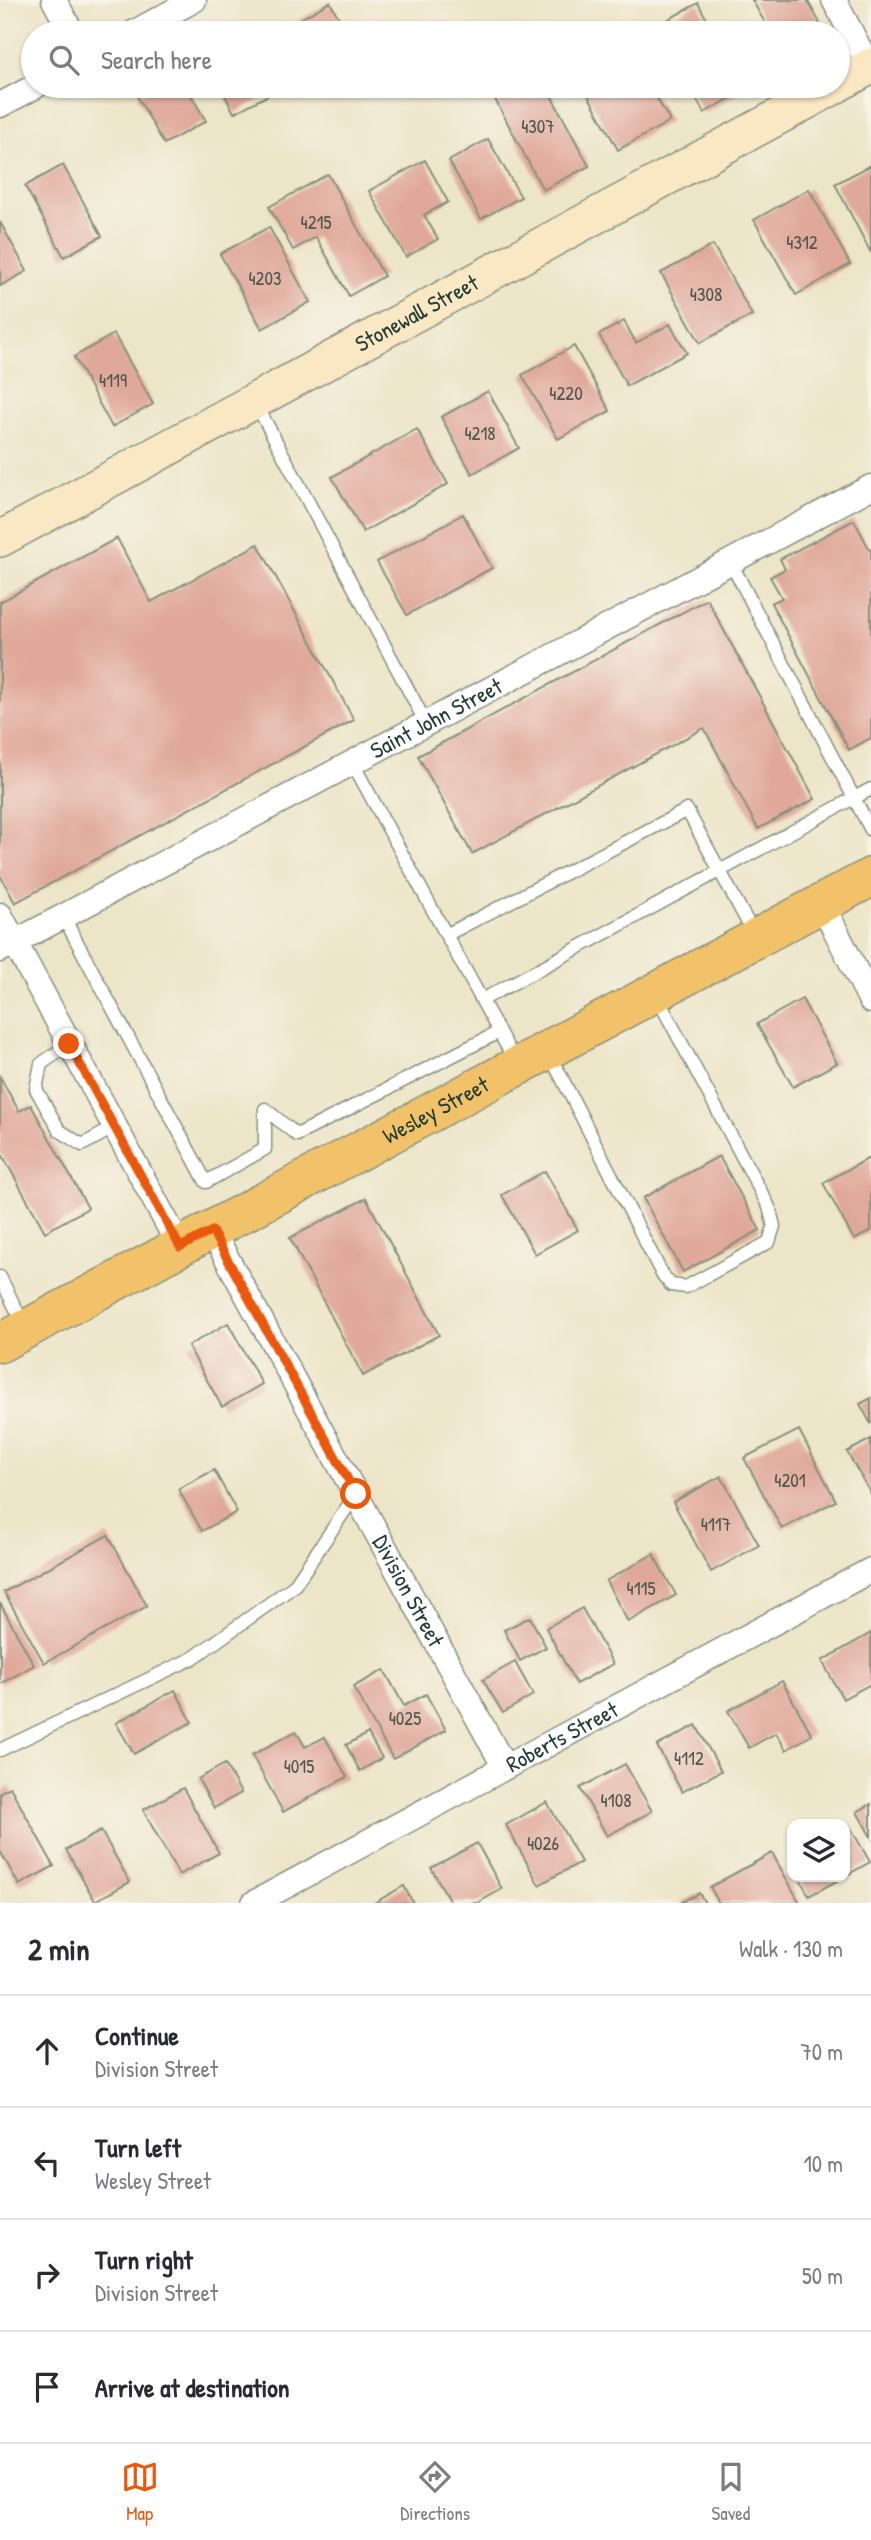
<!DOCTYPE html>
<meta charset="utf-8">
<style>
body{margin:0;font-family:"Patrick Hand",sans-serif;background:#f2f2f3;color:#2b2b33}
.controls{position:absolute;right:21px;bottom:21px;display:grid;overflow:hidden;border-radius:14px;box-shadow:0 2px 5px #0004}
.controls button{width:63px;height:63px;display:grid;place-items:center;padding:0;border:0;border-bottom:2px solid #e1e1e2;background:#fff;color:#2b2b33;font:35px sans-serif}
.stop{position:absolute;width:21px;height:21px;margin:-16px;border:5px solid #ea580c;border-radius:50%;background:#fff}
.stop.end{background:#ea580c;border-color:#fff;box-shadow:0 2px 7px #0008}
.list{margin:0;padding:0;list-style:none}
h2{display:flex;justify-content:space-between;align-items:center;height:91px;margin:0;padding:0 28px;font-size:30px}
h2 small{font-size:23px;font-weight:400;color:#7c7c81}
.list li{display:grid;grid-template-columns:46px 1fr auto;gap:21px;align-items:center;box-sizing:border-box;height:112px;padding:0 28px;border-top:2px solid #e1e1e2}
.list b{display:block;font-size:26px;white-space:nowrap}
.list p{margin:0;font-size:23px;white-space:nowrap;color:#7c7c81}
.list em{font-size:23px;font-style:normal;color:#7c7c81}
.icon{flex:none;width:38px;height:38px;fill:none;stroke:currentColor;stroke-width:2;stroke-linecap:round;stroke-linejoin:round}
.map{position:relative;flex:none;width:871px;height:1903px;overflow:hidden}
.search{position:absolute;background:#fff;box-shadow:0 2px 5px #0004;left:21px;right:21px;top:21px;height:77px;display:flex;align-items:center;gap:18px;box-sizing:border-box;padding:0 24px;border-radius:38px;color:#7c7c81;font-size:26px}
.sheet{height:539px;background:#fff}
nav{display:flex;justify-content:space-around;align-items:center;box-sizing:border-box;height:98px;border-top:2px solid #e1e1e2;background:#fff;font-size:19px;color:#7c7c81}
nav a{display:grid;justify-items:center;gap:4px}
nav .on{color:#ea580c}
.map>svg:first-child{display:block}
</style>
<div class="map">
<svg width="871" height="1903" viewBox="0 0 871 1903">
<rect width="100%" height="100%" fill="#f7f3e8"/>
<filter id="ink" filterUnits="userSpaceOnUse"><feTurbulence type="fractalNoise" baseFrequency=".0143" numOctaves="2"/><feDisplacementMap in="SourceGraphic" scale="14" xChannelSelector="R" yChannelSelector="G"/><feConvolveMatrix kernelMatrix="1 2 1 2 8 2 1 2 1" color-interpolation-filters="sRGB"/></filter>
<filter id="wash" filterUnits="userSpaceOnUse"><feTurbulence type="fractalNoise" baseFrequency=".00686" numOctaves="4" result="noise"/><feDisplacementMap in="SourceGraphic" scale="28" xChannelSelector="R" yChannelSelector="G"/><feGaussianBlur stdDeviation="1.57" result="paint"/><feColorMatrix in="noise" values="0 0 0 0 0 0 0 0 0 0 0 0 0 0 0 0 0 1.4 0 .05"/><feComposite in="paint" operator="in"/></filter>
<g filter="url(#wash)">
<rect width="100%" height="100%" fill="#ede5c8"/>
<g id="blocks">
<g fill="#e0a89a">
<polygon points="752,0 807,0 820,23 801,33 771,33"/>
<polygon points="330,2 347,33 304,33 297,21"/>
<polygon points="698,3 714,33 660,33 656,26"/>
<polygon points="156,86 186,86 206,121 164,144 137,96"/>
<polygon points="220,86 281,86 282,88 234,113"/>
<polygon points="488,86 546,86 589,166 543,190"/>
<polygon points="583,86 650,86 670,121 618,150"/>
<polygon points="689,86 743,86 745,90 704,113"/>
<polygon points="488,139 521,197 481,219 449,161"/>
<polygon points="425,160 448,202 424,215 438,239 406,257 369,191"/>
<polygon points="63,165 102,236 64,257 25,186"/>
<polygon points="871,165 871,253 835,184"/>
<polygon points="328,174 384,276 349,296 316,237 293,250 269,207"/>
<polygon points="809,189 850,264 796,295 754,220"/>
<polygon points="0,222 27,271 0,286"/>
<polygon points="269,227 310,302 262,329 220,254"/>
<polygon points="713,245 752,315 700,343 661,273"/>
<polygon points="624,321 636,343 670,324 687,353 627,386 599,335"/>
<polygon points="114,334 153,404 112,427 74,357"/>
<polygon points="574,346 610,411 558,439 522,375"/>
<polygon points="488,391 519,448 472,474 441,417"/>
<polygon points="417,429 448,484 363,532 332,477"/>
<polygon points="463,514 492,568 407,615 377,562"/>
<polygon points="854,520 871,552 871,738 849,750 771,603 782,598 770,577 785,569 780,559"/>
<polygon points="117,538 151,602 258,544 354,720 15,903 0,875 0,602"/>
<polygon points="707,599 815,799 758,829 704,728 472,854 418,756"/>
<polygon points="802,999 837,1063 793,1087 757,1024"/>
<polygon points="0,1077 19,1111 31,1105 88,1208 45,1232 0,1151"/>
<polygon points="719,1156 760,1230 683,1272 643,1198"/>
<polygon points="871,1157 871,1231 854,1240 823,1183"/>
<polygon points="545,1171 578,1230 535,1254 502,1195"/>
<polygon points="366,1198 439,1335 363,1376 290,1238"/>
<polygon points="228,1323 262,1384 222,1407 188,1346"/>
<polygon points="871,1398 871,1424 860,1404"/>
<polygon points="799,1430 836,1501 782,1529 744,1458"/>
<polygon points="871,1439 871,1494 847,1452"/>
<polygon points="214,1470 237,1512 202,1531 178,1489"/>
<polygon points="721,1476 759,1545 711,1572 673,1502"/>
<polygon points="108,1535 147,1606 44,1663 4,1592"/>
<polygon points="653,1554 676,1595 628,1622 606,1581"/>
<polygon points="0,1603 34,1665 0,1684"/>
<polygon points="582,1608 613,1664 576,1684 546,1628"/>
<polygon points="530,1617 546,1647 520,1661 504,1630"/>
<polygon points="871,1633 871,1684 843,1699 822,1661"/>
<polygon points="515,1662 533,1695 503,1713 483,1680"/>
<polygon points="384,1670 404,1706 426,1694 446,1730 393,1759 353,1687"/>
<polygon points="782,1681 812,1735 786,1750 776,1733 749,1748 728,1711"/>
<polygon points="175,1690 192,1722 134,1754 116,1723"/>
<polygon points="696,1725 721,1771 682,1792 657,1746"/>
<polygon points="296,1731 305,1747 325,1737 347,1777 283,1812 252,1755"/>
<polygon points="368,1733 382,1758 360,1771 346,1745"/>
<polygon points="225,1764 241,1793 214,1808 198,1779"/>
<polygon points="625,1764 652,1811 607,1836 580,1788"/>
<polygon points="10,1787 54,1866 19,1885 0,1851 0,1792"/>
<polygon points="183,1788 219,1853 179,1875 143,1810"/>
<polygon points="547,1802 581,1862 539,1885 506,1825"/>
<polygon points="871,1804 871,1837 857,1812"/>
<polygon points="849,1825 870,1862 845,1876 845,1828"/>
<polygon points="101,1831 130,1882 95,1901 66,1850"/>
<polygon points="477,1843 502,1889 477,1903 451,1903 431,1868"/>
<polygon points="772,1853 800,1903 719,1903 710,1887"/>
<polygon points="799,1877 844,1877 809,1896"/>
<polygon points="404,1886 413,1903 374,1903"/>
<polygon points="699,1893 705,1903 680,1903"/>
</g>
</g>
</g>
<g filter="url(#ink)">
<use href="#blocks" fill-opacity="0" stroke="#86917e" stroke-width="2"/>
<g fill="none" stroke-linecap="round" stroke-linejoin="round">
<defs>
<g id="lane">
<polyline points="255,402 426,723"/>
<polyline points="352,762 516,1063"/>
<polyline points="871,789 854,798 871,830"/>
<polyline points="63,916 206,1182 265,1149 265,1109 297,1135 499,1032"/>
<polyline points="446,935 687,810 755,936"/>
<polyline points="482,1000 854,798 730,561"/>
<polyline points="69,1044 41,1064 36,1089 59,1130 82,1145 115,1127"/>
<polyline points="549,1053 662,1274 671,1285 686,1287 769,1242 774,1226 769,1207 657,997"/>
<polyline points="0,1277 24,1325"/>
<polyline points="0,1750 193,1658 294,1586 356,1494"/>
</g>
<g id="street">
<polyline points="54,0 72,33"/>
<polyline points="834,0 869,67"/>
<polyline points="133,33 194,0"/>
<polyline points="0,105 36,86"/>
<polyline points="822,904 871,1001"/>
<polyline points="0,915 180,1247"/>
<path id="s1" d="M0 950 871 487"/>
<path id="s2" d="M212 1231 504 1766"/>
<path id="s3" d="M254 1903 871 1570"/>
</g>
<g id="secondary">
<polyline points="838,84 871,66"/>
<path id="s4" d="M0 539 835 86"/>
</g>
<g id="primary">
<path id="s5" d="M0 1343 871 877"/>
</g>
</defs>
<use href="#lane" stroke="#86917e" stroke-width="15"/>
<use href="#street" stroke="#86917e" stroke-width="27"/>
<use href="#secondary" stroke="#86917e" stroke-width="38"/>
<use href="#primary" stroke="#86917e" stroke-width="41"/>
<use href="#lane" stroke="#fff" stroke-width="12"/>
<use href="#street" stroke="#fff" stroke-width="24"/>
<use href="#secondary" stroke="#fae7c3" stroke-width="35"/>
<use href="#primary" stroke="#f2c26a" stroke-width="38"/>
</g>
</g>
<g fill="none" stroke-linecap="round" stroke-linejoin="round" filter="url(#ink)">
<polyline stroke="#ea580c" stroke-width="9" points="69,1044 180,1247 212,1231 356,1494"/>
</g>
<g text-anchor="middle" stroke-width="5" stroke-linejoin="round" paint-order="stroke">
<g font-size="19" fill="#4f584e">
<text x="538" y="133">4307</text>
<text x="316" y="229">4215</text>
<text x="802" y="249">4312</text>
<text x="265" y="285">4203</text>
<text x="706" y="301">4308</text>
<text x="113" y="387">4119</text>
<text x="566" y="400">4220</text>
<text x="480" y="440">4218</text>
<text x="790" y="1487">4201</text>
<text x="716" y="1531">4117</text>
<text x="641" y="1595">4115</text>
<text x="405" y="1725">4025</text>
<text x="689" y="1765">4112</text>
<text x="299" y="1773">4015</text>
<text x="616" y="1807">4108</text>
<text x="543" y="1850">4026</text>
</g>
<g font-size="23" fill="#1f3d34" stroke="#f7f3e8">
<text dy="8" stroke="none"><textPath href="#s4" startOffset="474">Stonewall Street</textPath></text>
<text dy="8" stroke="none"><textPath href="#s1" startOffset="494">Saint John Street</textPath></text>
<text dy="8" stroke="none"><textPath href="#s5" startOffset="494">Wesley Street</textPath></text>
<text dy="8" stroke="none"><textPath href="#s2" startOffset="410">Division Street</textPath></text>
<text dy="8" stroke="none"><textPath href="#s3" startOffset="350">Roberts Street</textPath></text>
</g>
</g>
</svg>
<div class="controls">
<button><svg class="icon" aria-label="layers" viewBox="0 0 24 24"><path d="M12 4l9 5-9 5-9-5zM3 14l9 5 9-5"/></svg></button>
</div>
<div class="stop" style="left:356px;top:1494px"></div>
<div class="stop end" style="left:69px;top:1044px"></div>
<div class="search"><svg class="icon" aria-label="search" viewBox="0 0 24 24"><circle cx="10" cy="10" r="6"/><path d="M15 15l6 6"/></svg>Search here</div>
</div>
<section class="sheet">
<h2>2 min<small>Walk · 130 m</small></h2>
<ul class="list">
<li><svg class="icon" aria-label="ahead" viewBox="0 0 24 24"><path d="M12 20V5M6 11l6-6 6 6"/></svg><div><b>Continue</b><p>Division Street</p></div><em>70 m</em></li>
<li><svg class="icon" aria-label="left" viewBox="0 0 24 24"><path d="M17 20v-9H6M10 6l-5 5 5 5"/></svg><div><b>Turn left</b><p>Wesley Street</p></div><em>10 m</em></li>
<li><svg class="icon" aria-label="right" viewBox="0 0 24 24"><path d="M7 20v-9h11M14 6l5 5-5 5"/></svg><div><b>Turn right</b><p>Division Street</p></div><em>50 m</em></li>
<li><svg class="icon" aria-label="arrive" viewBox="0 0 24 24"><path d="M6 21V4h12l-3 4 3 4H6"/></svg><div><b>Arrive at destination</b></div></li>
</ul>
</section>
<nav>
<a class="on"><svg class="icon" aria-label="map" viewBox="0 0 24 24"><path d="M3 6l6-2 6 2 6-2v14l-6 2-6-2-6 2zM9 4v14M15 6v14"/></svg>Map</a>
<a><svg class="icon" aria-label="directions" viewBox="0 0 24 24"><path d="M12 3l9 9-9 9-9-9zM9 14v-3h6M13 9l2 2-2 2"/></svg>Directions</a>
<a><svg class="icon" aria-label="saved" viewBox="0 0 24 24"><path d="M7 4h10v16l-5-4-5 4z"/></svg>Saved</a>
</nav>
